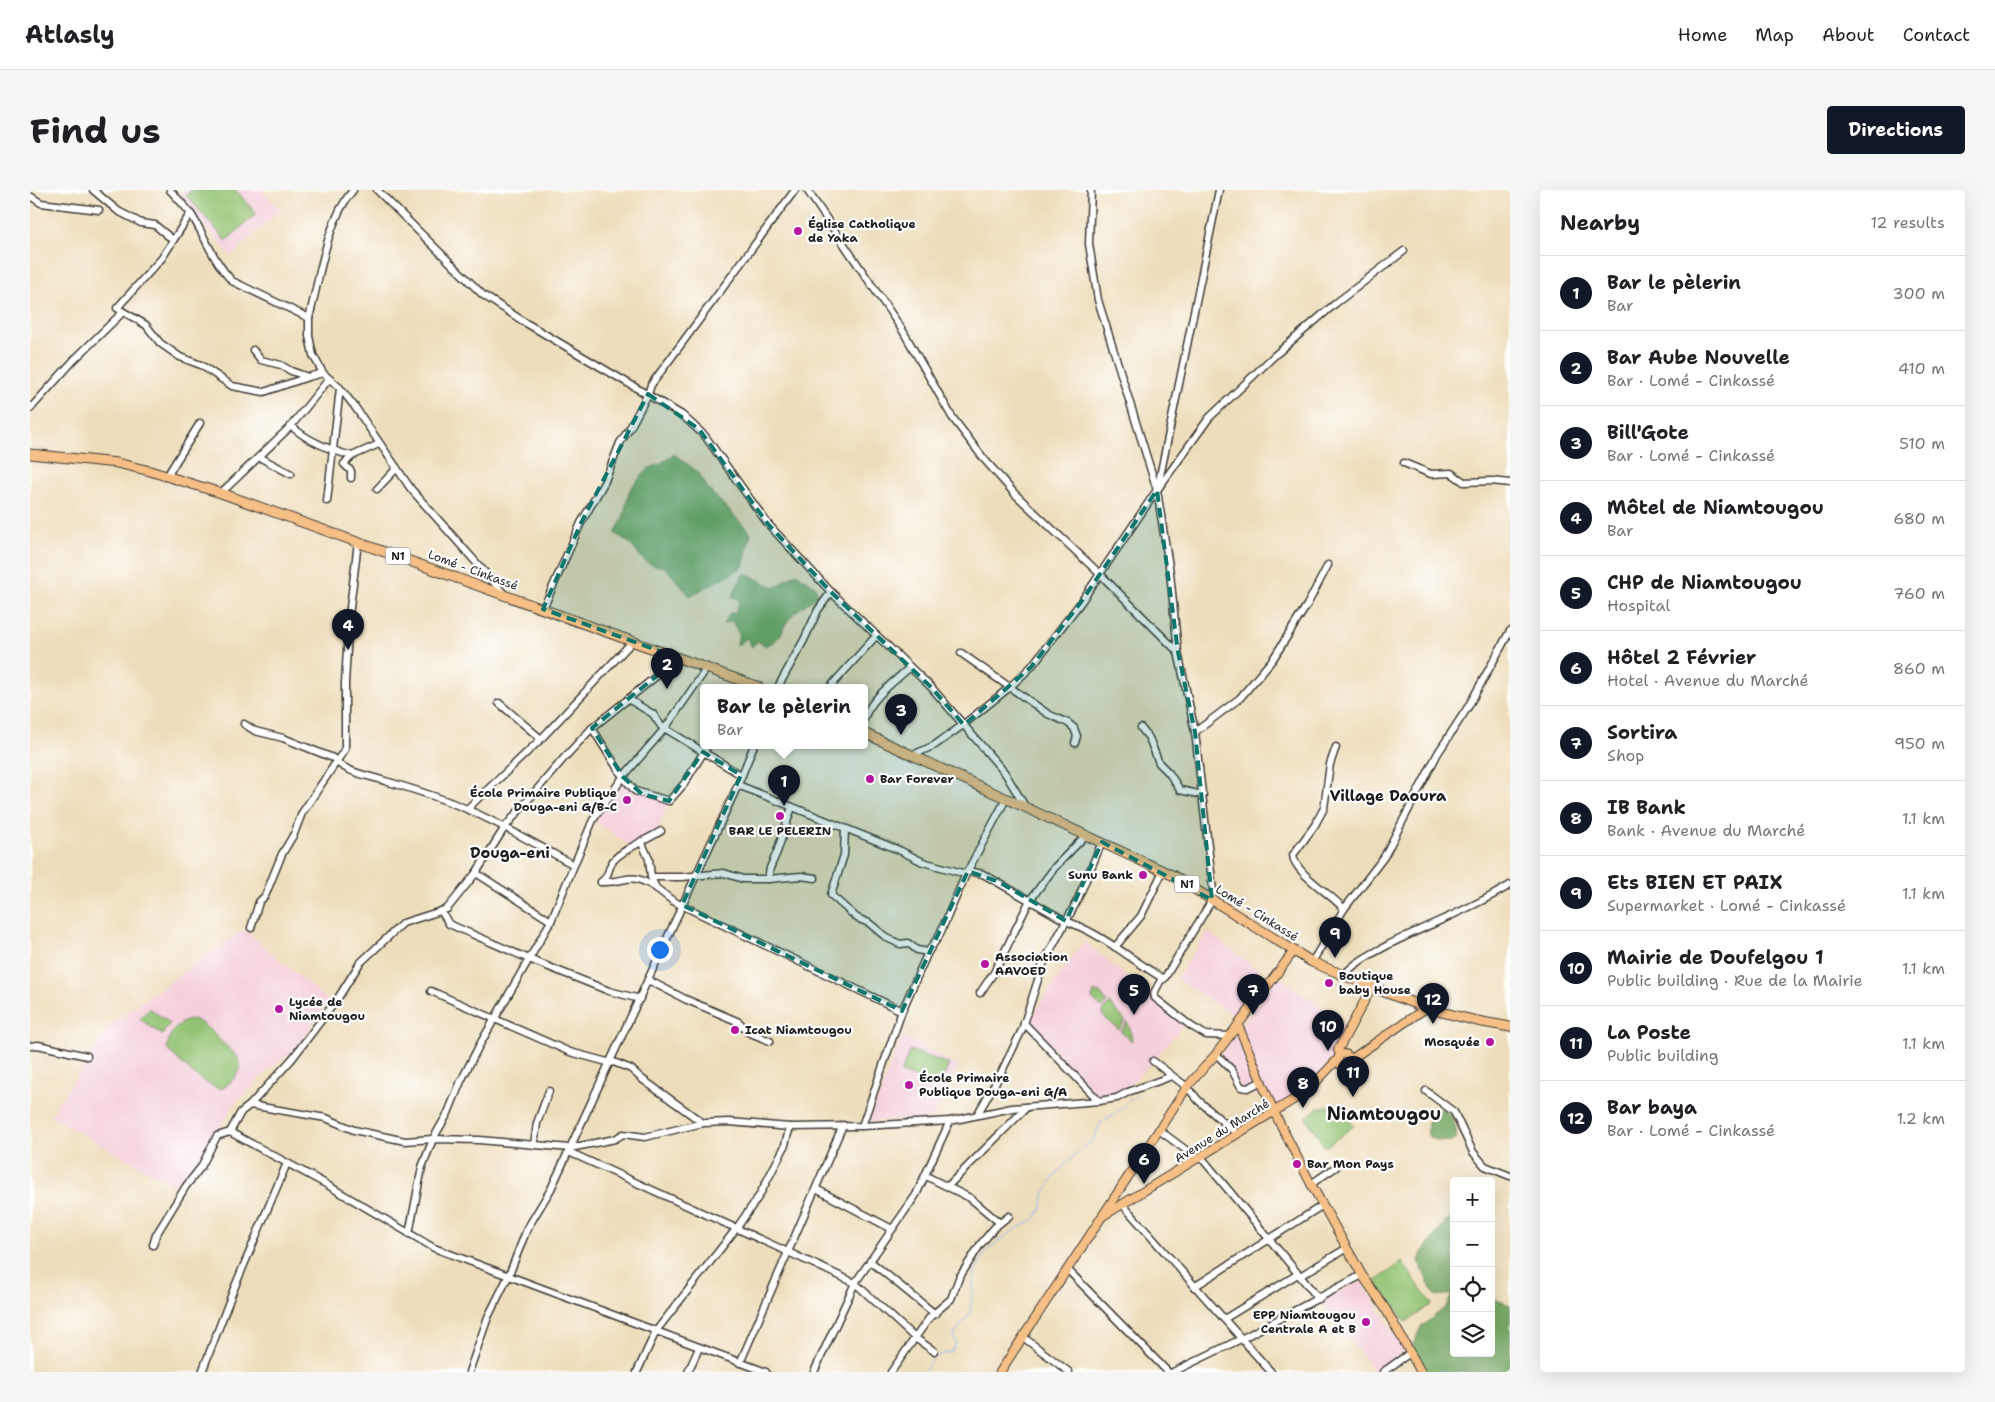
<!DOCTYPE html>
<meta charset="utf-8">
<style>
body{margin:0;font-family:"Shantell Sans",sans-serif;background:#f6f6f6;color:#202124}
.controls{position:absolute;right:15px;bottom:15px;display:grid;overflow:hidden;border-radius:5px;box-shadow:0 5px 20px #0002}
.controls button{width:45px;height:45px;display:grid;place-items:center;padding:0;border:0;border-bottom:1px solid #e0e0e0;background:#fff;color:#202124;font:25px sans-serif}
.you{position:absolute;left:629px;top:759px;width:18px;height:18px;margin:-12px;border:4px solid #fff;border-radius:50%;background:#1a73e8;box-shadow:0 0 0 8px #1a73e833}
.badge{display:grid;place-items:center;width:32px;height:32px;border-radius:50%;background:#111827;color:#fff;font-size:16px;font-weight:700}
.pin{position:absolute;translate:-50% -41px;filter:drop-shadow(0 1px 2px #0008)}
.pin::after{content:'';position:absolute;top:26px;width:18px;height:15px;background:inherit;clip-path:polygon(0 0,100% 0,50% 100%)}
.popup{position:absolute;left:670px;top:494px;width:168px;height:65px;box-sizing:border-box;display:grid;place-content:center;border-radius:5px;background:#fff;filter:drop-shadow(0 1px 4px #0005);font-size:16px;white-space:nowrap;color:#757577}
.popup b{font-size:19px;color:#202124}
.popup::after{content:'';position:absolute;left:50%;top:100%;margin-left:-10px;border:10px solid transparent;border-top-color:#fff}
.list{margin:0;padding:0;list-style:none}
h2{display:flex;justify-content:space-between;align-items:center;height:65px;margin:0;padding:0 20px;font-size:21px}
h2 small{font-size:16px;font-weight:400;color:#757577}
.list li{display:grid;grid-template-columns:32px 1fr auto;gap:15px;align-items:center;box-sizing:border-box;height:75px;padding:0 20px;border-top:1px solid #e0e0e0}
.list b{display:block;font-size:19px;white-space:nowrap}
.list p{margin:0;font-size:16px;white-space:nowrap;color:#757577}
.list em{font-size:16px;font-style:normal;color:#757577}
.icon{flex:none;width:28px;height:28px;fill:none;stroke:currentColor;stroke-width:2;stroke-linecap:round;stroke-linejoin:round}
.map{position:relative;flex:none;width:1480px;height:1182px;overflow:hidden;border-radius:5px}
header{display:flex;align-items:center;gap:30px;box-sizing:border-box;height:70px;padding:0 25px;background:#fff;border-bottom:1px solid #e0e0e0}
header strong{font-size:24px}
nav{display:flex;gap:28px;margin-inline-start:auto;font-size:18px}
.intro{display:flex;align-items:center;justify-content:space-between;box-sizing:border-box;height:120px;padding:0 30px}
h1{margin:0;font-size:35px}
.button{padding:12px 22px;border-radius:5px;background:#111827;color:#fff;font-size:18px;font-weight:700}
main{display:flex;gap:30px;padding:0 30px}
aside{flex:1;background:#fff;border-radius:5px;box-shadow:0 5px 20px #0002}
.map>svg:first-child{display:block}
</style>
<header>
<strong>Atlasly</strong>
<nav><a>Home</a><a>Map</a><a>About</a><a>Contact</a></nav>
</header>
<div class="intro"><h1>Find us</h1><a class="button">Directions</a></div>
<main>
<div class="map">
<svg width="1480" height="1182" viewBox="0 0 1480 1182">
<rect width="100%" height="100%" fill="#fff"/>
<filter id="ink" filterUnits="userSpaceOnUse"><feTurbulence type="fractalNoise" baseFrequency=".02" numOctaves="2"/><feDisplacementMap in="SourceGraphic" scale="10" xChannelSelector="R" yChannelSelector="G"/><feConvolveMatrix kernelMatrix="1 2 1 2 8 2 1 2 1" color-interpolation-filters="sRGB"/></filter>
<filter id="wash" filterUnits="userSpaceOnUse"><feTurbulence type="fractalNoise" baseFrequency=".0096" numOctaves="4" result="noise"/><feDisplacementMap in="SourceGraphic" scale="20" xChannelSelector="R" yChannelSelector="G"/><feGaussianBlur stdDeviation="1.12" result="paint"/><feColorMatrix in="noise" values="0 0 0 0 0 0 0 0 0 0 0 0 0 0 0 0 0 1.4 0 .05"/><feComposite in="paint" operator="in"/></filter>
<g filter="url(#wash)">
<rect width="100%" height="100%" fill="#eeddba"/>
<g fill="#f4cfdc">
<polygon points="155,0 231,0 251,19 201,66 148,5"/>
<polygon points="598,586 611,600 638,614 618,661 605,660 565,631"/>
<polygon points="214,739 298,811 268,857 236,882 202,917 195,930 147,997 20,926 82,833"/>
<polygon points="1178,742 1240,789 1210,829 1146,789"/>
<polygon points="1054,751 1154,834 1120,874 1089,905 1070,908 998,831"/>
<polygon points="1248,786 1319,837 1309,861 1278,895 1248,918 1241,909 1215,903 1188,868"/>
<polygon points="872,845 928,876 903,929 839,931"/>
<polygon points="1331,1090 1376,1163 1349,1182 1345,1182 1306,1133 1292,1112"/>
</g>
<g fill="#93c372" stroke="#587047">
<polygon points="161,0 206,0 226,24 196,51 156,5"/>
<polygon points="1064,802 1070,803 1077,812 1072,818 1062,809"/>
<polygon points="1080,813 1095,831 1089,840 1073,826 1073,821"/>
<polygon points="119,818 140,833 132,845 110,829"/>
<path d="M163 829C176 835 184 844 194 854 198 858 205 863 208 868 215 881 201 893 191 899 169 893 153 874 137 859 139 842 147 832 163 829Z"/>
<polygon points="1097,832 1100,838 1102,851 1091,842"/>
<polygon points="880,860 919,874 910,897 871,883"/>
<polygon points="1306,915 1324,936 1295,957 1276,928 1287,918"/>
<polygon points="1372,1072 1402,1114 1376,1132 1346,1091"/>
</g>
<g fill="#76a964" stroke="#496240">
<path d="M644 264 669 283 678 299 721 343 713 377 660 406 635 377C614 375 614 370 601 355 597 350 590 347 585 343L593 328 600 299 618 279 630 274Z"/>
<path d="M714 383 745 398 766 383 785 396 788 407C777 413 767 419 759 429 749 443 755 446 736 456L728 451 722 457 717 448 707 455 709 444 702 431 693 434 700 423H705L710 409 702 407Z"/>
<path d="M1412 919C1423 924 1428 939 1426 950 1418 953 1406 951 1399 947 1395 937 1399 920 1412 919Z"/>
<polygon points="1424,1028 1424,1163 1461,1163 1461,1108 1480,1115 1480,1182 1397,1182 1382,1157 1391,1137 1417,1116 1422,1104 1406,1106 1401,1099 1389,1071 1392,1063 1416,1031"/>
</g>
<g fill="none" stroke-linecap="round" stroke-linejoin="round">
<g stroke="#83bbf3" stroke-width="1">
<polyline points="894,1182 904,1167 922,1161 926,1153 924,1145 940,1123 945,1081 956,1061 986,1039 1003,1030 1011,1020 1014,1005 1023,988 1037,972 1063,950 1071,932 1086,923 1108,904"/>
<polyline points="1409,1182 1412,1179"/>
</g>
</g>
</g>
<g filter="url(#ink)">
<g fill="none" stroke-linecap="round" stroke-linejoin="round">
<defs>
<g id="minor">
<polyline points="63,0 88,21 111,33 125,35 143,50"/>
<path d="M140 0C147 8 155 16 161 24 175 46 183 71 202 91L279 128V146L283 165 293 183 310 198 325 217 381 299 475 405"/>
<polyline points="347,0 453,105 496,133 652,225 675,246 738,334 801,402 901,497 975,583 996,618"/>
<polyline points="777,0 873,141 922,227 954,269 985,304 1070,384 1148,462"/>
<polyline points="0,6 11,13 69,20"/>
<polyline points="160,24 132,68 87,118 116,135 130,153 150,167 171,175 202,196 234,202 278,187"/>
<path d="M279 128C290 87 296 32 323 0"/>
<polyline points="223,160 231,170 251,175 261,181 278,187 293,183"/>
<polyline points="0,219 44,170 93,122"/>
<path d="M261 236C278 251 300 260 322 266"/>
<polyline points="229,267 261,284"/>
<polyline points="1374,273 1401,284 1421,283 1434,292 1461,291 1480,293"/>
<polyline points="137,286 170,233"/>
<polyline points="321,288 321,281 314,274 322,266 349,254"/>
<polyline points="1128,296 1189,0"/>
<polyline points="347,299 367,278"/>
<polyline points="191,303 261,236 299,189"/>
<polyline points="297,311 310,198"/>
<polyline points="513,419 551,333 575,291 590,253 600,238 618,204 621,195 765,0"/>
<polyline points="931,463 1018,524 1038,533 1044,538 1047,546 1045,553"/>
<polyline points="748,497 774,450 788,420 801,402"/>
<polyline points="800,497 846,446"/>
<polyline points="598,509 623,524 631,536 711,585"/>
<polyline points="469,513 511,549"/>
<path d="M834 529C841 508 864 492 880 477"/>
<path d="M214 534 225 541 253 548 303 568C315 583 338 585 355 591 383 599 412 608 439 620 475 636 509 656 544 675L563 630 593 587 636 537 677 478"/>
<polyline points="562,538 593,587 605,601 639,611 654,594 678,555"/>
<polyline points="1111,538 1119,548 1129,573 1139,583 1150,600 1173,605"/>
<polyline points="1165,542 1210,508 1243,469 1277,415 1298,375"/>
<path d="M1306 557 1300 574 1294 618 1285 635 1263 665C1264 683 1303 705 1314 719"/>
<polyline points="883,565 905,555 933,535 980,497 1001,477 1051,412 1127,300 1179,228 1244,166 1306,113 1374,61"/>
<polyline points="708,595 869,660 893,672 936,684"/>
<polyline points="437,619 511,549 602,452"/>
<polyline points="815,639 814,665 801,705 827,728 839,733 857,748 870,754 878,753 887,760 898,762"/>
<polyline points="611,651 619,669 621,687 626,698 643,711 872,821"/>
<path d="M938 681 953 684 1036 731C1072 744 1102 770 1134 789L1182 710 1183 700 1165 542 1148 462 1140 383 1127 300 1068 110 1059 54 1061 0"/>
<polyline points="446,683 521,731"/>
<polyline points="621,687 652,687 694,683 713,689 738,689 771,686 785,688"/>
<polyline points="738,689 740,678 747,662 762,617"/>
<path d="M571 692C580 686 577 679 583 671 591 660 619 649 631 641"/>
<path d="M571 692C599 693 598 680 626 698"/>
<polyline points="411,721 419,734 499,769 579,801 610,809"/>
<polyline points="221,738 229,712 235,706 252,664 264,644 272,623 315,559 315,493 319,426 328,352"/>
<polyline points="1085,757 1111,726 1133,681"/>
<polyline points="1282,772 1314,719 1354,667 1408,563 1438,517 1480,441"/>
<path d="M1314 785C1326 771 1342 764 1358 755 1399 734 1442 719 1480 695"/>
<polyline points="1132,788 1124,803 1125,808 1161,836 1176,845 1199,846"/>
<polyline points="618,790 655,809 709,832 718,842 740,851"/>
<polyline points="401,801 540,862 581,873"/>
<polyline points="950,803 965,781 1000,710 1025,677 1056,645"/>
<polyline points="994,833 1069,911"/>
<polyline points="0,856 8,855 57,866"/>
<polyline points="1186,864 1202,880 1211,897 1218,898 1232,891"/>
<polyline points="581,871 601,879 612,889 673,933"/>
<polyline points="1123,871 1157,897 1169,911 1207,944"/>
<polyline points="1396,901 1424,922 1443,962 1455,976 1480,986"/>
<polyline points="220,915 296,928 324,940 375,951 403,949 449,950 540,958 585,949 593,944 615,947 673,933 699,932 760,937 832,936 920,931 982,918 1069,911 1087,908 1098,902 1142,886"/>
<polyline points="947,925 970,885 992,840 1013,774 1047,711 1072,652"/>
<polyline points="832,936 872,821 898,762 909,746 936,684 976,609"/>
<polyline points="1129,940 1168,969"/>
<polyline points="200,942 211,922 220,915 262,869 308,808 330,773 373,733 417,719 446,683 475,637 534,568 562,538 649,468"/>
<polyline points="504,955 507,933 519,901"/>
<polyline points="539,962 758,1062 813,935"/>
<polyline points="1171,967 1289,1109"/>
<polyline points="896,986 940,1008 970,1033"/>
<polyline points="1281,994 1306,977"/>
<polyline points="918,996 997,917"/>
<polyline points="786,999 862,1039"/>
<polyline points="1093,1015 1241,1182"/>
<polyline points="379,1044 392,977 403,949 418,923 431,891 449,856 521,731 544,675"/>
<polyline points="123,1055 126,1045 156,996 171,977 187,946 200,942 294,993 404,1058 736,1182"/>
<polyline points="840,1071 905,1124"/>
<polyline points="1037,1079 1138,1182"/>
<polyline points="1270,1086 1317,1058"/>
<polyline points="1164,1097 1293,1015"/>
<polyline points="1194,1129 1268,1084"/>
<polyline points="993,1147 1039,1182"/>
<polyline points="904,1161 885,1148 900,1127 921,1109 929,1088 950,1055 965,1037 979,1026"/>
<polyline points="710,1173 758,1062 825,1093 885,1148 861,1182"/>
<polyline points="172,1182 203,1101 257,973"/>
<polyline points="439,1182 458,1127 479,1085 497,1039 521,999 708,595 724,555"/>
<polyline points="607,1182 626,1141 706,1039 729,1006 754,958 760,937"/>
<polyline points="658,1182 669,1158"/>
<polyline points="784,1182 825,1093 886,1005 920,931"/>
<polyline points="1143,1182 1211,1149 1332,1085"/>
<polyline points="1353,1182 1380,1163"/>
</g>
<g id="major">
<polyline points="1208,835 1244,922 1281,994 1332,1085 1355,1118 1391,1182"/>
<circle cx="1314" cy="870" r="6"/>
<polyline points="1310,865 1308,860 1342,797"/>
<polyline points="1320,870 1396,818"/>
<polyline points="1073,1026 1263,910 1284,894 1308,869"/>
<polyline points="970,1182 1157,897 1186,864 1264,761"/>
</g>
<g id="highway">
<polyline points="0,264 87,273 120,281 191,303 729,497"/>
<polyline points="834,543 1142,685 1282,772 1342,797 1396,818 1447,831 1480,837"/>
</g>
</defs>
<use href="#minor" stroke="#3c3934" stroke-width="9"/>
<use href="#major" stroke="#3c3934" stroke-width="10"/>
<use href="#highway" stroke="#3c3934" stroke-width="11"/>
<use href="#minor" stroke="#fff" stroke-width="6"/>
<use href="#major" stroke="#f5bf86" stroke-width="8"/>
<use href="#highway" stroke="#f5bf86" stroke-width="9"/>
</g>
</g>
<path fill="#0f766e" fill-opacity="0.2" stroke="#0f766e" stroke-width="4" stroke-dasharray="10 6" stroke-linejoin="round" d="M618 204 669 239 738 334 801 402 901 497 934 535 1001 477 1051 412 1127 300 1148 462 1165 542 1182 710 1072 652 1036 731 969 692 938 681 872 821 652 715 711 585 673 562 639 611 612 604 593 587 562 538 649 468 513 419 551 333Z"/>
<g fill="#b5179e" stroke="#fff" stroke-width="2">
<circle cx="768" cy="41" r="5"/>
<circle cx="840" cy="589" r="5"/>
<circle cx="597" cy="610" r="5"/>
<circle cx="750" cy="626" r="5"/>
<circle cx="1113" cy="685" r="5"/>
<circle cx="955" cy="774" r="5"/>
<circle cx="1299" cy="793" r="5"/>
<circle cx="249" cy="819" r="5"/>
<circle cx="705" cy="840" r="5"/>
<circle cx="1460" cy="852" r="5"/>
<circle cx="879" cy="895" r="5"/>
<circle cx="1267" cy="974" r="5"/>
<circle cx="1336" cy="1132" r="5"/>
</g>
<g text-anchor="middle" stroke-width="4.5" stroke-linejoin="round" paint-order="stroke">
<g fill="#fff" stroke="#606060" stroke-width="1">
<rect x="355.5" y="357.5" width="25" height="17" rx="4"/>
<rect x="1144.5" y="685.5" width="25" height="17" rx="4"/>
</g>
<g font-size="11" font-weight="bold" fill="#1c1c1c">
<text x="368" y="370">N1</text>
<text x="1157" y="698">N1</text>
</g>
<g font-size="12" font-weight="bold" fill="#1c1c1c" stroke="#fff" text-anchor="start">
<text x="778" y="38">Église Catholique<tspan x="778" dy="14">de Yaka</tspan></text>
<text x="850" y="593">Bar Forever</text>
<text x="587" y="607" text-anchor="end">École Primaire Publique<tspan x="587" dy="14">Douga-eni G/B-C</tspan></text>
<text x="750" y="645" text-anchor="middle">BAR LE PELERIN</text>
<text x="1103" y="689" text-anchor="end">Sunu Bank</text>
<text x="965" y="771">Association<tspan x="965" dy="14">AAVOED</tspan></text>
<text x="1309" y="790">Boutique<tspan x="1309" dy="14">baby House</tspan></text>
<text x="259" y="816">Lycée de<tspan x="259" dy="14">Niamtougou</tspan></text>
<text x="715" y="844">Icat Niamtougou</text>
<text x="1450" y="856" text-anchor="end">Mosquée</text>
<text x="889" y="892">École Primaire<tspan x="889" dy="14">Publique Douga-eni G/A</tspan></text>
<text x="1277" y="978">Bar Mon Pays</text>
<text x="1326" y="1129" text-anchor="end">EPP Niamtougou<tspan x="1326" dy="14">Centrale A et B</tspan></text>
</g>
<g font-size="12" fill="#1c1c1c" stroke="#fff">
<text transform="translate(443 380) rotate(20)" y="4">Lomé - Cinkassé</text>
<text transform="translate(1227 723) rotate(32)" y="4">Lomé - Cinkassé</text>
<text transform="translate(1192 941) rotate(-32)" y="4">Avenue du Marché</text>
</g>
<g font-size="15" font-weight="bold" fill="#1c1c1c" stroke="#fff">
<text x="1358" y="611">Village Daoura</text>
<text x="480" y="668">Douga-eni</text>
</g>
<g font-size="18" font-weight="bold" fill="#1c1c1c" stroke="#fff">
<text x="1354" y="930">Niamtougou</text>
</g>
</g>
</svg>
<div class="controls">
<button>+</button>
<button>−</button>
<button><svg class="icon" aria-label="locate" viewBox="0 0 24 24"><circle cx="12" cy="12" r="6"/><path d="M12 2v4M12 18v4M2 12h4M18 12h4"/></svg></button>
<button><svg class="icon" aria-label="layers" viewBox="0 0 24 24"><path d="M12 4l9 5-9 5-9-5zM3 14l9 5 9-5"/></svg></button>
</div>
<div class="you"></div>
<div class="pin badge" style="left:754px;top:616px">1</div>
<div class="popup"><b>Bar le pèlerin</b>Bar</div>
<div class="pin badge" style="left:637px;top:499px">2</div>
<div class="pin badge" style="left:871px;top:545px">3</div>
<div class="pin badge" style="left:318px;top:460px">4</div>
<div class="pin badge" style="left:1104px;top:825px">5</div>
<div class="pin badge" style="left:1114px;top:994px">6</div>
<div class="pin badge" style="left:1223px;top:825px">7</div>
<div class="pin badge" style="left:1273px;top:918px">8</div>
<div class="pin badge" style="left:1305px;top:768px">9</div>
<div class="pin badge" style="left:1298px;top:861px">10</div>
<div class="pin badge" style="left:1323px;top:907px">11</div>
<div class="pin badge" style="left:1403px;top:834px">12</div>
</div>
<aside>
<h2>Nearby<small>12 results</small></h2>
<ul class="list">
<li><span class="badge">1</span><div><b>Bar le pèlerin</b><p>Bar</p></div><em>300 m</em></li>
<li><span class="badge">2</span><div><b>Bar Aube Nouvelle</b><p>Bar · Lomé - Cinkassé</p></div><em>410 m</em></li>
<li><span class="badge">3</span><div><b>Bill'Gote</b><p>Bar · Lomé - Cinkassé</p></div><em>510 m</em></li>
<li><span class="badge">4</span><div><b>Môtel de Niamtougou</b><p>Bar</p></div><em>680 m</em></li>
<li><span class="badge">5</span><div><b>CHP de Niamtougou</b><p>Hospital</p></div><em>760 m</em></li>
<li><span class="badge">6</span><div><b>Hôtel 2 Février</b><p>Hotel · Avenue du Marché</p></div><em>860 m</em></li>
<li><span class="badge">7</span><div><b>Sortira</b><p>Shop</p></div><em>950 m</em></li>
<li><span class="badge">8</span><div><b>IB Bank</b><p>Bank · Avenue du Marché</p></div><em>1.1 km</em></li>
<li><span class="badge">9</span><div><b>Ets BIEN ET PAIX</b><p>Supermarket · Lomé - Cinkassé</p></div><em>1.1 km</em></li>
<li><span class="badge">10</span><div><b>Mairie de Doufelgou 1</b><p>Public building · Rue de la Mairie</p></div><em>1.1 km</em></li>
<li><span class="badge">11</span><div><b>La Poste</b><p>Public building</p></div><em>1.1 km</em></li>
<li><span class="badge">12</span><div><b>Bar baya</b><p>Bar · Lomé - Cinkassé</p></div><em>1.2 km</em></li>
</ul>
</aside>
</main>
